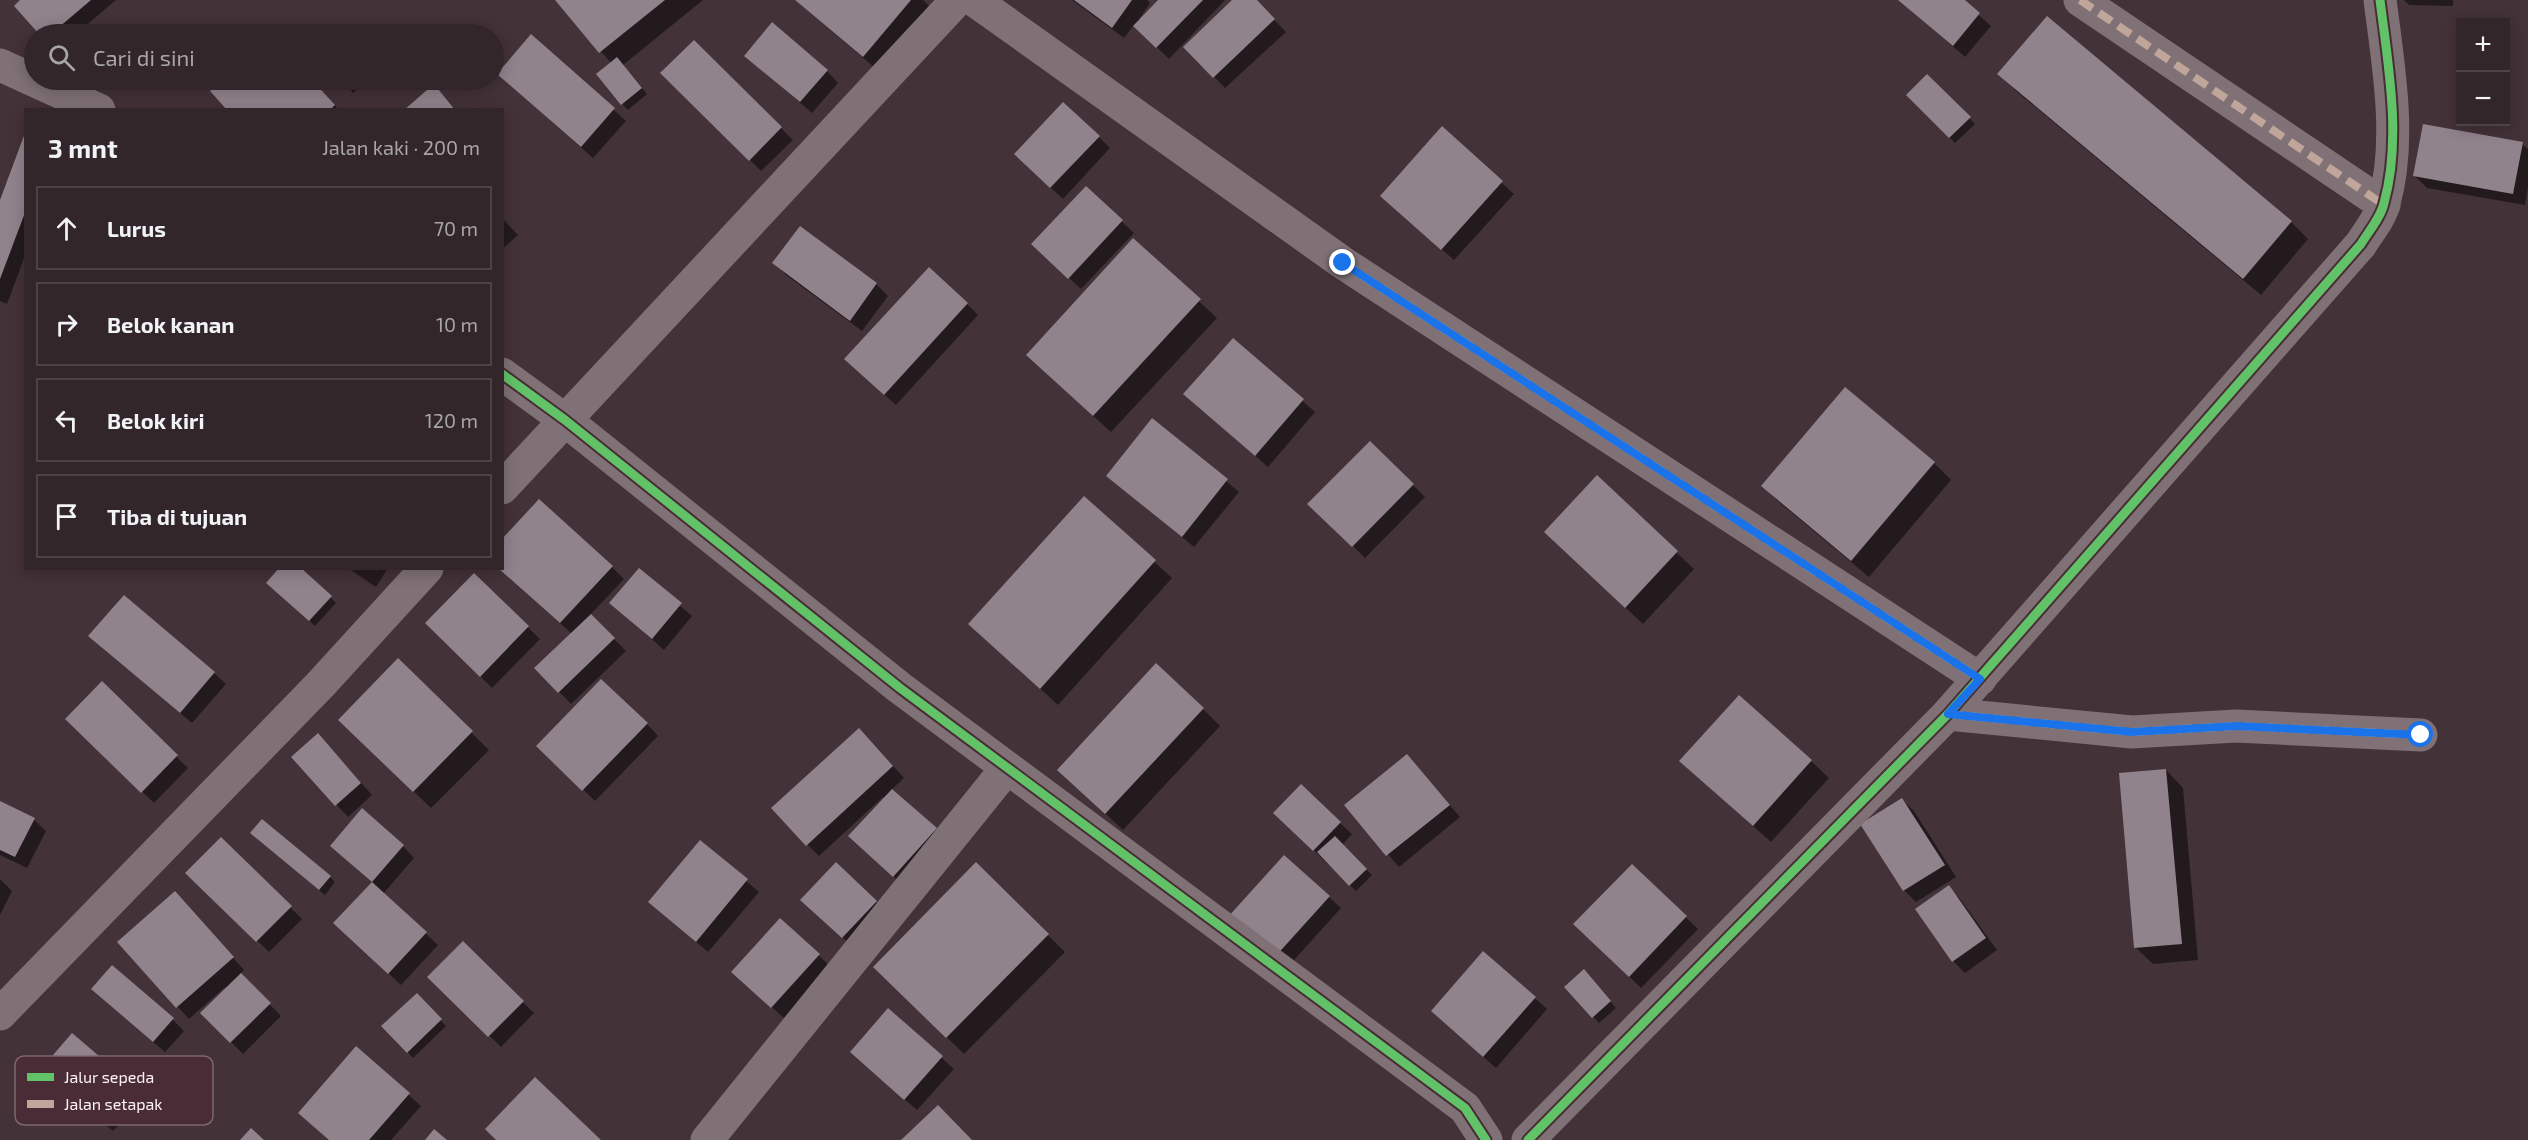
<!DOCTYPE html>
<html lang="id">
<meta charset="utf-8">
<style>
body{margin:0;font-family:"Exo 2",sans-serif;background:#3d3236;color:#f1f3f6}
.controls{position:absolute;right:18px;top:18px;display:grid;overflow:hidden;border-radius:0px;box-shadow:0 3px 15px #0003}
.controls button{width:54px;height:54px;display:grid;place-items:center;padding:0;border:0;border-bottom:2px solid #4d4347;background:#32262a;color:#f1f3f6;font:30px sans-serif}
.stop{position:absolute;width:18px;height:18px;margin:-14px;border:4px solid #1a73e8;border-radius:50%;background:#fff}
.stop.end{background:#1a73e8;border-color:#fff;box-shadow:0 2px 6px #0008}
.list{margin:0;padding:0;list-style:none}
h2{display:flex;justify-content:space-between;align-items:center;height:78px;margin:0;padding:0 24px;font-size:26px}
h2 small{font-size:20px;font-weight:400;color:#a8a5a8}
.list li{display:grid;grid-template-columns:39px 1fr auto;gap:18px;align-items:center;box-sizing:border-box;height:84px;margin:0 12px 12px;padding:0 12px;border:2px solid #4d4347;border-radius:0px}
.list b{display:block;font-size:22px;white-space:nowrap}
.list em{font-size:20px;font-style:normal;color:#a8a5a8}
.icon{flex:none;width:33px;height:33px;fill:none;stroke:currentColor;stroke-width:2;stroke-linecap:round;stroke-linejoin:round}
.map{position:relative;flex:none;width:2528px;height:1140px;overflow:hidden}
.search{position:absolute;background:#32262a;box-shadow:0 3px 15px #0003;left:24px;top:24px;width:480px;height:66px;display:flex;align-items:center;gap:15px;box-sizing:border-box;padding:0 21px;border-radius:33px;color:#a8a5a8;font-size:22px}
.panel{position:absolute;background:#32262a;box-shadow:0 3px 15px #0003;left:24px;top:108px;width:480px;height:462px;border-radius:0px}
.map>svg:first-child{display:block}
</style>
<div class="map">
<svg width="2528" height="1140" viewBox="0 0 2528 1140">
<rect width="100%" height="100%" fill="#433238"/>
<g fill="#0007">
<polygon points="23,0 116,0 76,34 41,34 16,6"/>
<polygon points="557,0 703,0 623,65 647,94 628,110 622,104 611,63"/>
<polygon points="795,0 923,0 934,11 881,73"/>
<polygon points="1072,0 1147,0 1150,3 1139,19 1140,20 1160,0 1225,0 1169,59 1134,25 1124,38"/>
<polygon points="1234,0 1255,0 1286,32 1225,88 1185,47"/>
<polygon points="1900,0 1962,0 1991,26 1965,57"/>
<polygon points="2404,0 2453,0 2453,6 2409,5"/>
<polygon points="347,28 353,34 339,34"/>
<polygon points="531,36 626,121 593,158 510,85"/>
<polygon points="694,42 793,140 761,171 663,73"/>
<polygon points="746,56 827,71 838,83 812,113"/>
<polygon points="1999,74 2291,222 2308,239 2261,295 2016,91"/>
<polygon points="1927,76 1975,124 1955,143 1908,95"/>
<polygon points="226,80 312,80 339,110 229,110 212,91"/>
<polygon points="342,80 371,80 353,93"/>
<polygon points="1442,129 1514,194 1454,260 1394,207"/>
<polygon points="25,137 26,253 7,304 0,301 0,205"/>
<polygon points="1099,137 1110,148 1063,199 1027,166"/>
<polygon points="2522,144 2528,149 2528,187 2525,205 2427,188 2415,176"/>
<polygon points="1086,188 1134,233 1081,289 1045,256"/>
<polygon points="502,218 518,235 502,249"/>
<polygon points="800,228 876,284 888,296 862,331 786,275 774,263"/>
<polygon points="1133,240 1217,318 1111,432 1045,372"/>
<polygon points="967,304 978,315 896,405 858,371"/>
<polygon points="1233,340 1315,412 1268,467 1197,406"/>
<polygon points="1153,420 1239,492 1194,547 1108,476"/>
<polygon points="1370,443 1425,497 1365,558 1310,504"/>
<polygon points="1934,463 1951,480 1869,577 1780,503 1763,486"/>
<polygon points="1597,478 1694,569 1643,624 1563,549"/>
<polygon points="1084,498 1172,578 1058,705 970,624"/>
<polygon points="612,567 624,579 590,615 626,651 571,704 536,668 572,634 499,568"/>
<polygon points="348,568 388,568 376,587"/>
<polygon points="639,570 692,616 664,650 611,603"/>
<polygon points="474,575 540,639 492,688 427,623"/>
<polygon points="274,588 330,597 336,603 315,626"/>
<polygon points="102,648 214,673 226,684 192,723"/>
<polygon points="398,660 489,750 431,808 357,737"/>
<polygon points="102,684 188,768 154,803 67,719"/>
<polygon points="1203,709 1220,726 1123,830 1077,787"/>
<polygon points="647,724 658,736 595,801 538,746"/>
<polygon points="870,741 904,778 891,790 947,841 905,887 862,848 885,799 883,797 819,856 807,844"/>
<polygon points="329,747 372,795 348,817 293,757"/>
<polygon points="1407,756 1460,817 1399,867 1346,805"/>
<polygon points="1811,761 1829,778 1771,842 1699,778"/>
<polygon points="2166,770 2183,788 2198,960 2153,964 2135,947"/>
<polygon points="1902,800 1914,811 1956,877 1916,902 1904,890 1862,825"/>
<polygon points="0,802 34,820 46,831 27,868 0,855"/>
<polygon points="1275,813 1340,823 1352,834 1342,845 1372,875 1356,891"/>
<polygon points="221,839 302,919 269,952 187,873"/>
<polygon points="258,839 330,877 335,882 325,895"/>
<polygon points="700,842 759,892 708,952 662,913"/>
<polygon points="332,846 403,846 414,858 383,894 438,945 401,985 347,935 373,883"/>
<polygon points="836,864 888,914 855,949 814,911"/>
<polygon points="976,864 1065,952 964,1054 892,984"/>
<polygon points="1632,866 1698,929 1641,988 1587,935"/>
<polygon points="0,879 12,891 0,915"/>
<polygon points="1948,887 1960,899 1997,950 1965,973 1953,961"/>
<polygon points="1329,897 1341,908 1286,969 1230,917"/>
<polygon points="186,905 244,970 240,974 281,1016 243,1054 202,1013 227,989 225,987 189,1019 119,942"/>
<polygon points="781,920 831,967 784,1018 745,984"/>
<polygon points="463,944 534,1013 501,1047 430,977"/>
<polygon points="1590,977 1616,1008 1599,1023 1566,987"/>
<polygon points="417,995 446,1026 413,1058 383,1026"/>
<polygon points="1535,998 1547,1009 1496,1068 1445,1023"/>
<polygon points="105,1001 172,1019 184,1031 165,1052"/>
<polygon points="888,1010 954,1069 917,1110 863,1063"/>
<polygon points="356,1048 421,1106 391,1140 329,1140"/>
<polygon points="54,1080 132,1086 143,1098 113,1131"/>
</g>
<g fill="#91838c">
<polygon points="20,0 91,0 51,34 39,34 14,6"/>
<polygon points="555,0 665,0 599,53"/>
<polygon points="795,0 911,0 863,57"/>
<polygon points="1074,0 1132,0 1112,28"/>
<polygon points="1158,0 1203,0 1156,48 1133,26"/>
<polygon points="1232,0 1257,0 1275,19 1213,78 1183,47"/>
<polygon points="1898,0 1965,0 1980,13 1953,46"/>
<polygon points="2047,16 2292,221 2243,279 1997,74"/>
<polygon points="772,22 828,70 800,102 744,56"/>
<polygon points="531,34 615,108 581,147 497,74"/>
<polygon points="694,40 782,127 749,161 660,73"/>
<polygon points="617,57 642,88 621,105 596,74"/>
<polygon points="1927,74 1971,117 1949,138 1906,95"/>
<polygon points="223,80 312,80 335,105 330,110 227,110 210,91"/>
<polygon points="434,84 455,110 404,110"/>
<polygon points="1063,102 1100,136 1050,188 1014,154"/>
<polygon points="2423,124 2523,142 2513,194 2413,176"/>
<polygon points="1442,126 1503,181 1441,250 1380,196"/>
<polygon points="25,133 26,210 0,279 0,200"/>
<polygon points="1086,186 1123,220 1068,279 1031,244"/>
<polygon points="800,226 877,283 850,321 772,263"/>
<polygon points="1133,238 1201,299 1093,416 1026,355"/>
<polygon points="929,267 968,303 884,395 844,359"/>
<polygon points="1233,338 1304,399 1255,456 1183,394"/>
<polygon points="1845,387 1935,462 1851,561 1761,486"/>
<polygon points="1152,418 1228,479 1182,537 1106,476"/>
<polygon points="1370,441 1414,484 1352,547 1307,504"/>
<polygon points="1597,475 1678,551 1625,608 1544,532"/>
<polygon points="1084,496 1156,560 1040,689 968,624"/>
<polygon points="539,499 613,566 560,623 498,568 502,568 502,539"/>
<polygon points="279,568 301,568 332,596 309,621 266,583"/>
<polygon points="639,568 682,603 652,639 609,603"/>
<polygon points="474,573 529,626 480,677 425,623"/>
<polygon points="124,595 215,672 180,713 88,636"/>
<polygon points="591,614 615,638 558,693 534,668"/>
<polygon points="398,658 473,731 413,792 338,720"/>
<polygon points="1156,663 1204,708 1105,814 1057,770"/>
<polygon points="601,679 648,723 582,791 536,746"/>
<polygon points="102,681 178,755 141,793 65,719"/>
<polygon points="1739,695 1812,760 1753,826 1679,761"/>
<polygon points="859,728 893,766 806,846 771,808"/>
<polygon points="318,733 361,783 335,806 291,757"/>
<polygon points="1407,754 1450,805 1386,856 1344,805"/>
<polygon points="2166,769 2182,944 2134,948 2119,773"/>
<polygon points="1301,784 1341,822 1313,851 1273,813"/>
<polygon points="892,789 937,828 893,877 848,836"/>
<polygon points="1902,798 1945,865 1903,891 1860,824"/>
<polygon points="0,801 35,818 15,857 0,850"/>
<polygon points="362,808 404,845 372,882 330,846"/>
<polygon points="262,819 331,876 319,890 250,833"/>
<polygon points="1335,836 1367,869 1349,886 1317,852"/>
<polygon points="221,837 292,906 256,942 185,873"/>
<polygon points="700,840 748,879 696,942 648,902"/>
<polygon points="1284,855 1330,896 1274,958 1228,917"/>
<polygon points="836,862 877,901 842,938 800,900"/>
<polygon points="976,862 1049,934 946,1038 873,967"/>
<polygon points="1632,864 1687,916 1629,977 1573,924"/>
<polygon points="372,882 427,932 388,974 333,923"/>
<polygon points="1949,885 1986,938 1952,962 1915,909"/>
<polygon points="175,891 234,957 176,1008 117,942"/>
<polygon points="780,918 820,954 771,1008 731,972"/>
<polygon points="463,941 524,1001 488,1037 427,977"/>
<polygon points="1483,951 1536,997 1483,1057 1431,1011"/>
<polygon points="112,965 174,1018 153,1042 91,989"/>
<polygon points="1584,969 1611,1001 1592,1018 1564,987"/>
<polygon points="241,973 271,1003 230,1043 200,1013"/>
<polygon points="417,993 442,1019 407,1053 381,1026"/>
<polygon points="888,1008 943,1056 904,1100 850,1052"/>
<polygon points="72,1033 133,1085 100,1121 41,1069"/>
<polygon points="356,1046 410,1093 369,1140 329,1140 298,1113"/>
<polygon points="535,1077 601,1140 496,1140 485,1129"/>
<polygon points="938,1105 972,1140 901,1140"/>
<polygon points="251,1128 264,1140 240,1140"/>
<polygon points="434,1129 447,1140 425,1140"/>
</g>
<g fill="none" stroke-linecap="round" stroke-linejoin="round">
<g stroke="#7f7176" stroke-width="33">
<polyline points="974,0 1343,263 1980,679"/>
<polyline points="2080,0 2384,205"/>
<polyline points="0,65 99,110"/>
<polyline points="502,374 565,420 900,688 1465,1108 1486,1140"/>
<polyline points="502,488 957,0"/>
<polyline points="1948,714 2132,732 2236,726 2421,735"/>
<polyline points="0,1014 320,685 427,568"/>
<polyline points="707,1140 1006,769"/>
<path d="M1528 1140 1948 714 2361 244C2369 231 2381 217 2384 203 2402 139 2388 64 2380 0"/>
</g>
<g stroke="#c0a59a" stroke-width="8" stroke-dasharray="15 8" stroke-linecap="butt">
<polyline points="2080,0 2384,205"/>
<polyline points="1343,263 1980,679"/>
<polyline points="1948,714 2132,732 2236,726 2421,735"/>
</g>
<defs>
<g id="cycleway">
<polyline points="502,374 565,420 900,688 1465,1108 1486,1140"/>
<path d="M1528 1140 1948 714 2361 244C2369 231 2381 217 2384 203 2402 139 2388 64 2380 0"/>
</g>
</defs>
<use href="#cycleway" stroke="#492c36" stroke-width="13"/>
<use href="#cycleway" stroke="#61c268" stroke-width="9"/>
</g>
<g fill="none" stroke-linecap="round" stroke-linejoin="round">
<polyline stroke="#1a73e8" stroke-width="8" points="1343,263 1980,679 1948,714 2132,732 2236,726 2421,735"/>
</g>
<rect x="15" y="1056" width="198" height="69" rx="9" fill="#492c36" stroke="#7f676f" stroke-width="1.5"/>
<rect x="27" y="1073" width="27" height="8" fill="#61c268"/>
<rect x="27" y="1100" width="27" height="8" fill="#c0a59a"/>
<g font-size="16" fill="#fcf1f4">
<text x="64" y="1083">Jalur sepeda</text>
<text x="64" y="1110">Jalan setapak</text>
</g>
</svg>
<div class="controls">
<button>+</button>
<button>−</button>
</div>
<div class="stop" style="left:2421px;top:735px"></div>
<div class="stop end" style="left:1343px;top:263px"></div>
<div class="search"><svg class="icon" aria-label="search" viewBox="0 0 24 24"><circle cx="10" cy="10" r="6"/><path d="M15 15l6 6"/></svg>Cari di sini</div>
<section class="panel">
<h2>3 mnt<small>Jalan kaki · 200 m</small></h2>
<ul class="list">
<li><svg class="icon" aria-label="ahead" viewBox="0 0 24 24"><path d="M12 20V5M6 11l6-6 6 6"/></svg><div><b>Lurus</b></div><em>70 m</em></li>
<li><svg class="icon" aria-label="right" viewBox="0 0 24 24"><path d="M7 20v-9h11M14 6l5 5-5 5"/></svg><div><b>Belok kanan</b></div><em>10 m</em></li>
<li><svg class="icon" aria-label="left" viewBox="0 0 24 24"><path d="M17 20v-9H6M10 6l-5 5 5 5"/></svg><div><b>Belok kiri</b></div><em>120 m</em></li>
<li><svg class="icon" aria-label="arrive" viewBox="0 0 24 24"><path d="M6 21V4h12l-3 4 3 4H6"/></svg><div><b>Tiba di tujuan</b></div></li>
</ul>
</section>
</div>
